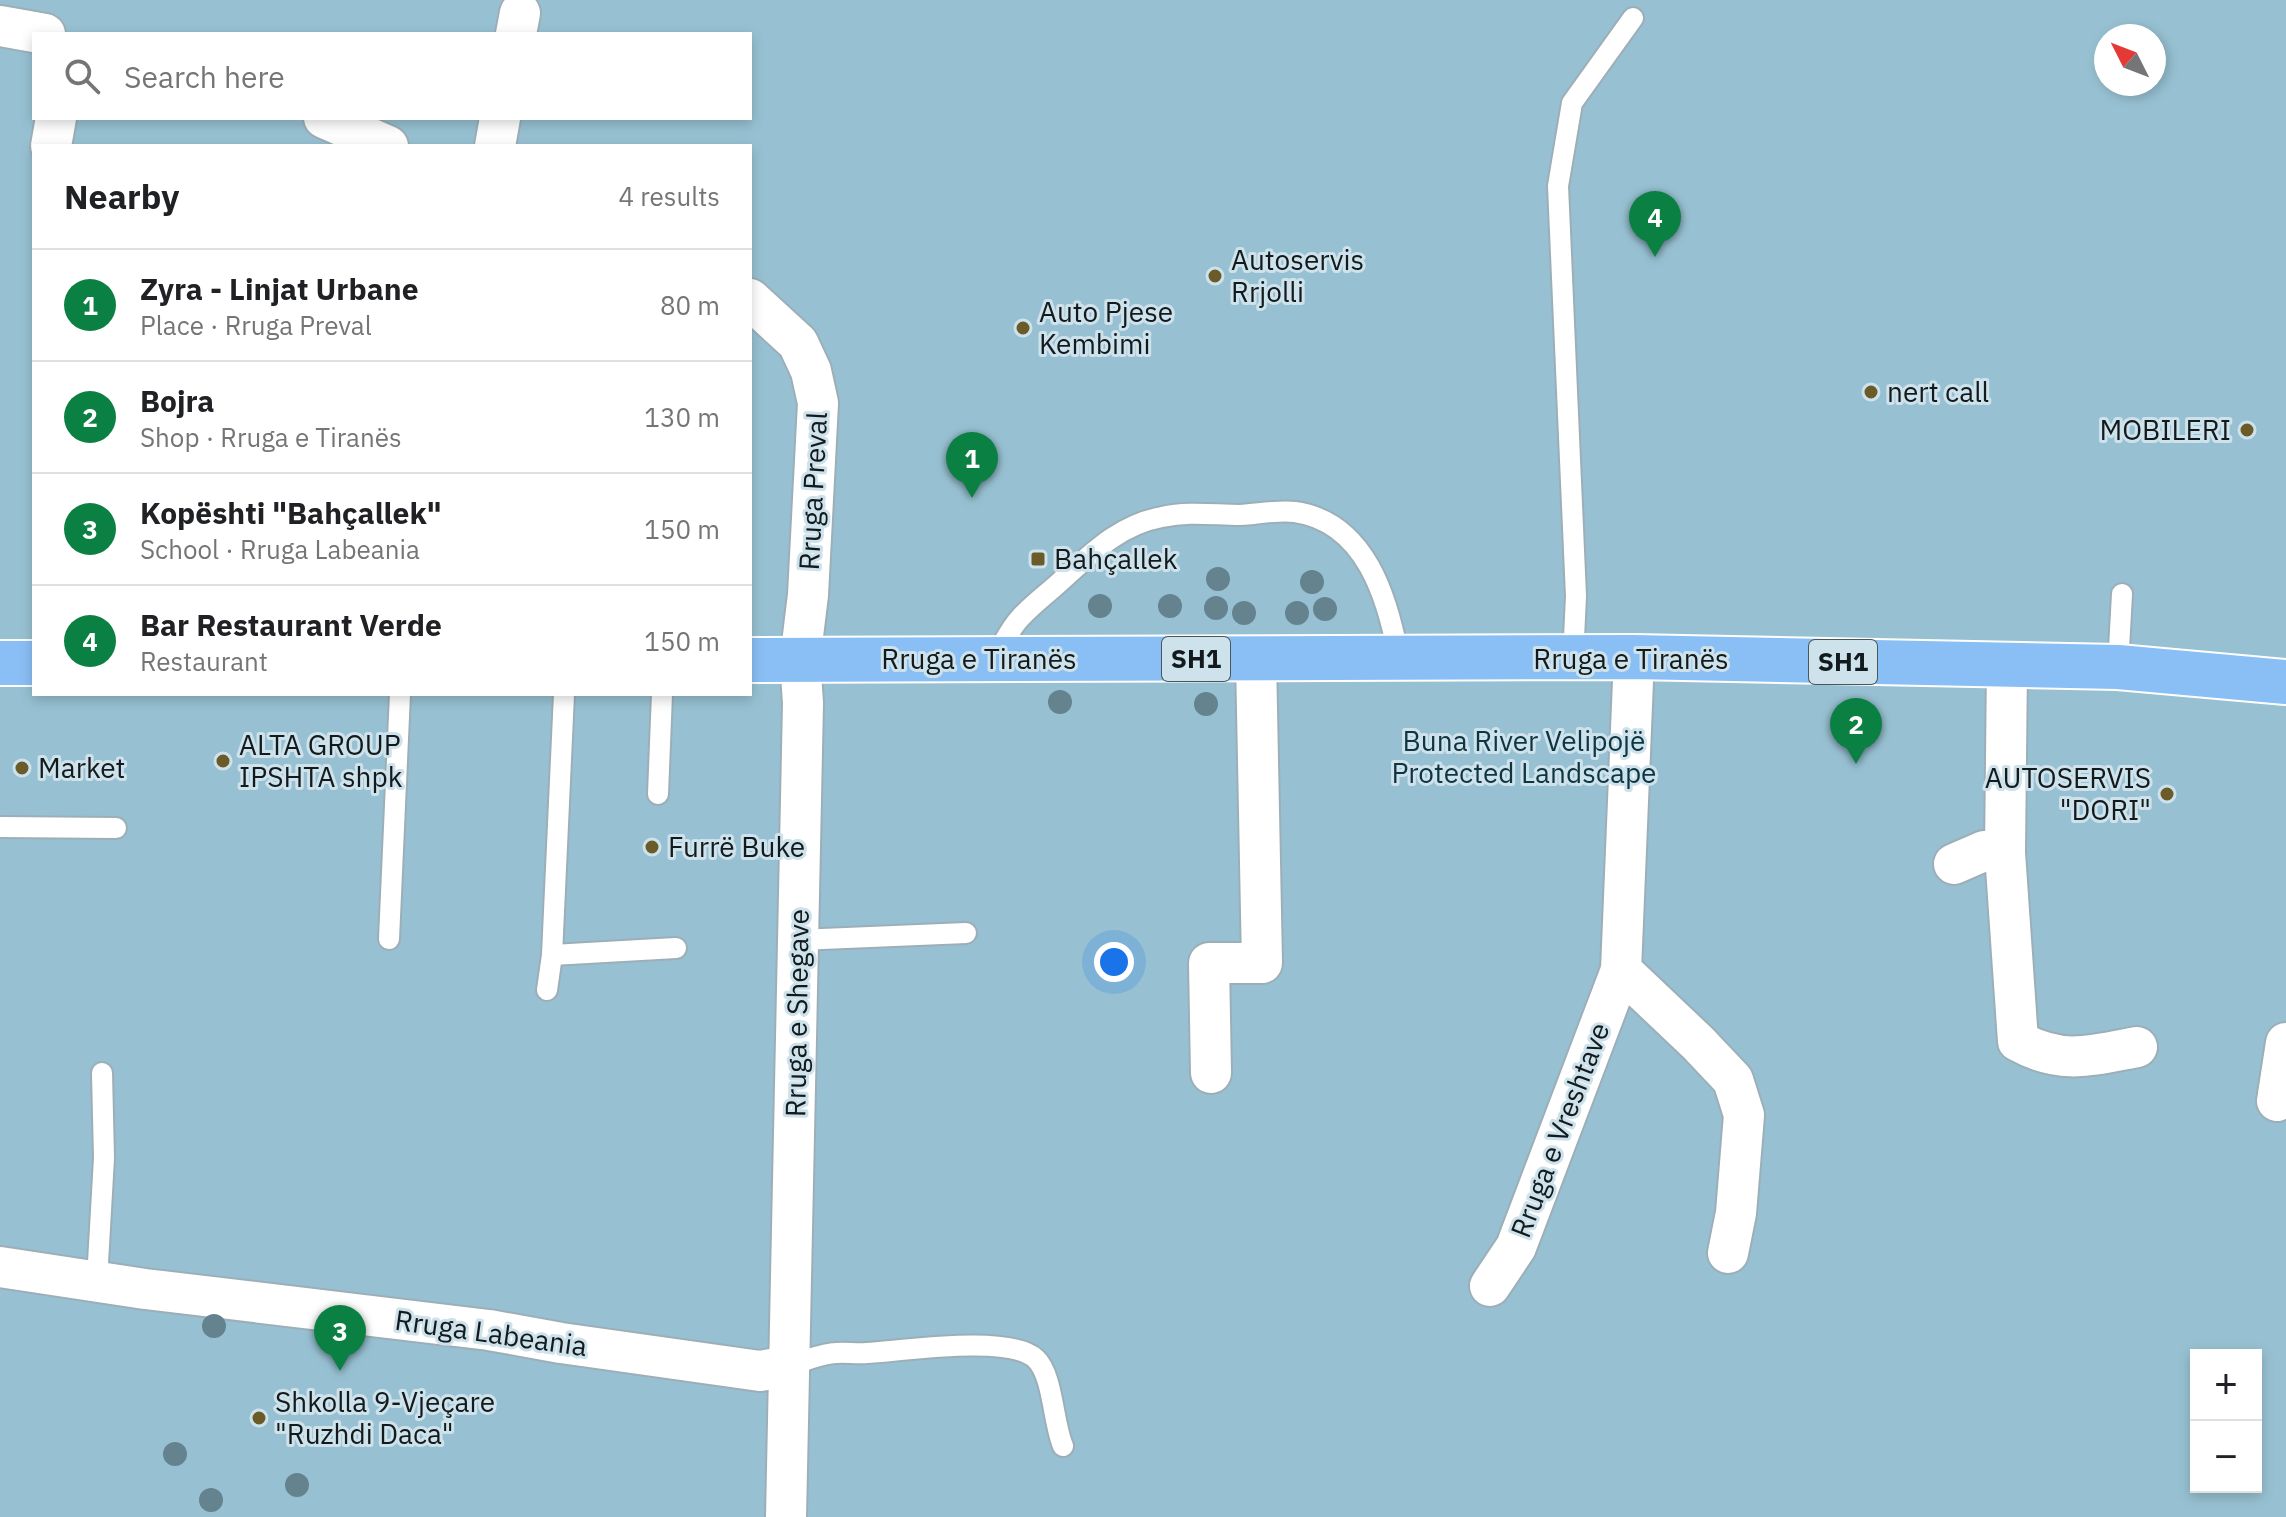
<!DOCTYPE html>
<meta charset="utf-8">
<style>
body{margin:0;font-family:"IBM Plex Sans",sans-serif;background:#f2f2f2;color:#202124}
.controls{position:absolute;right:24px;bottom:24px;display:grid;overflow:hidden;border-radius:0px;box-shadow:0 4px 12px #0003}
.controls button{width:72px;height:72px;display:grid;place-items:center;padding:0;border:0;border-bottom:2px solid #e0e0e0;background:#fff;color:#202124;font:40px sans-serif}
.compass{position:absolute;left:2094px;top:24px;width:72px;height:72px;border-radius:50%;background:#fff;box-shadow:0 4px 12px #0003;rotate:312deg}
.you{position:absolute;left:1114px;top:962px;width:28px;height:28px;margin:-20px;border:6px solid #fff;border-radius:50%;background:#1a73e8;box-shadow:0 0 0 12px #1a73e833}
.badge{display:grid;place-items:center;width:52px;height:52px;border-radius:50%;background:#0b8043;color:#fff;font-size:26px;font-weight:700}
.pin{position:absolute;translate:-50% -66px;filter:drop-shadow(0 2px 4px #0008)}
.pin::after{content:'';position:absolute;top:42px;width:28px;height:24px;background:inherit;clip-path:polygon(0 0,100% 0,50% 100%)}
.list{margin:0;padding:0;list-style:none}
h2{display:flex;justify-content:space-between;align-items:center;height:104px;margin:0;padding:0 32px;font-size:34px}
h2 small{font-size:26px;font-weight:400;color:#757577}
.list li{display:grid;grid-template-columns:52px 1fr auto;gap:24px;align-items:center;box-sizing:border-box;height:112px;padding:0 32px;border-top:2px solid #e0e0e0}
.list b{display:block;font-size:30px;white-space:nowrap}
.list p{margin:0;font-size:26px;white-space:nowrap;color:#757577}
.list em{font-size:26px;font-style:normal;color:#757577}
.icon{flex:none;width:44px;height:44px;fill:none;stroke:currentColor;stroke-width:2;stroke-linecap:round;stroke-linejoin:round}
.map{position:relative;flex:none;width:2286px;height:1517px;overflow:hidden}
.search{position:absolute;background:#fff;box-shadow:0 4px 12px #0003;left:32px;top:32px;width:720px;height:88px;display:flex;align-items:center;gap:20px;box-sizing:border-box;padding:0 28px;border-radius:0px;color:#757577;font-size:30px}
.panel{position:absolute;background:#fff;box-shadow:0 4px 12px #0003;left:32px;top:144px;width:720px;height:552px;border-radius:0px}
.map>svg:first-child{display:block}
</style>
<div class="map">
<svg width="2286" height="1517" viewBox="0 0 2286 1517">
<rect width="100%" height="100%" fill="#cee2eb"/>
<path fill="#97c1d2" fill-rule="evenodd" d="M0 0H2286V1517H0ZM34 34H750V118H34ZM2106 36H2154V84H2106ZM34 146H750V694H34ZM2196 1355H2256V1487H2196Z"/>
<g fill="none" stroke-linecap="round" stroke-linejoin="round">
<defs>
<g id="service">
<path d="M994 658C1003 645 1010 628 1021 617 1033 604 1048 593 1061 581 1092 553 1119 525 1162 517 1189 511 1214 515 1240 515 1259 514 1276 510 1295 512 1366 522 1388 599 1399 659"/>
<polyline points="1573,659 1576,596 1558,186 1572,103 1633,18"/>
<polyline points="2118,667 2122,594"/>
<polyline points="658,794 662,694"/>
<polyline points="0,827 116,828"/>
<polyline points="389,939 400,694"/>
<polyline points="798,940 966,933"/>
<polyline points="552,955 676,948"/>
<polyline points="547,990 552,955 564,694"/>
<polyline points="97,1280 104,1158 102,1073"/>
<path d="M789 1366C804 1361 820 1354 836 1353 846 1352 856 1354 867 1353 902 1351 1010 1334 1036 1359 1053 1375 1053 1423 1063 1446"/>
</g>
<g id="minor">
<polyline points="0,26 45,34"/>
<polyline points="516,34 520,13"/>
<polyline points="324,118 388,146"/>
<polyline points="51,146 56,118"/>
<polyline points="495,146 500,118"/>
<polyline points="750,299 798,343 811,371 818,403 808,595 800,660 803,703 786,1517"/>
<path d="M2007 665 2005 853 2018 1041C2061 1065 2090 1056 2137 1047"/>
<polyline points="1954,864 1984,851 2005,853"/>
<polyline points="1621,970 1698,1043 1733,1080 1744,1115 1736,1213 1728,1253"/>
<polyline points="1211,1073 1209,963 1262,963 1256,659"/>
<polyline points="2277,1101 2286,1043"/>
<polyline points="0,1267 145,1289 489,1330 561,1343 760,1371 789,1366"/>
<polyline points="1490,1286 1516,1247 1621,970 1634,657"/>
</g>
<g id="primary">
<polyline points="750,660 1634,657 2118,667 2286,682"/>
<polyline points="0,663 34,663"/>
</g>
</defs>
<use href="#service" stroke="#9cafb8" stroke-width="24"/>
<use href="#minor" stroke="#9cafb8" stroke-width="44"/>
<use href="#primary" stroke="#fff" stroke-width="48"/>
<use href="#service" stroke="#fff" stroke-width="20"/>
<use href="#minor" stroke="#fff" stroke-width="40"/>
<use href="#primary" stroke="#8abff5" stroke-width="44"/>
</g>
<g fill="#64838e">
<circle cx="1218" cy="579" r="12"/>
<circle cx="1312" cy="582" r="12"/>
<circle cx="1100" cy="606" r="12"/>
<circle cx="1170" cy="606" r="12"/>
<circle cx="1216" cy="608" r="12"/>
<circle cx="1325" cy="609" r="12"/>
<circle cx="1244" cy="613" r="12"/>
<circle cx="1297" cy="613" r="12"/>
<circle cx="1060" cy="702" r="12"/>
<circle cx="1206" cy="704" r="12"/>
<circle cx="214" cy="1326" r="12"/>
<circle cx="175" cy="1454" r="12"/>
<circle cx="297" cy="1485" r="12"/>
<circle cx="211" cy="1500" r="12"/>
</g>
<g fill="#6b5b29" stroke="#cee2eb" stroke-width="3">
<circle cx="1215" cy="276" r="8"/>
<circle cx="1023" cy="328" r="8"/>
<circle cx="1871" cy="392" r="8"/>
<circle cx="2247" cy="430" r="8"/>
<rect x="1030" y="551" width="16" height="16" rx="4"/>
<circle cx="223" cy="761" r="8"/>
<circle cx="22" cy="768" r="8"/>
<circle cx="2167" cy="794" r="8"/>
<circle cx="652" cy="847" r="8"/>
<circle cx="259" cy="1418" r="8"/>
</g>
<g text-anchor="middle" stroke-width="6" stroke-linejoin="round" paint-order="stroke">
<g fill="#cee2eb" stroke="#4b565b" stroke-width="2">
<rect x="1162" y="637" width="68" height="44" rx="6"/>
<rect x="1809" y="640" width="68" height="44" rx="6"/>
</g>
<g font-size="26" font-weight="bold" fill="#131a1d">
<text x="1196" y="668">SH1</text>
<text x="1843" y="671">SH1</text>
</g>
<g font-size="28" fill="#131a1d" stroke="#cee2eb" text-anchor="start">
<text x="1231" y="270">Autoservis<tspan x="1231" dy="32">Rrjolli</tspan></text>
<text x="1039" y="322">Auto Pjese<tspan x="1039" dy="32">Kembimi</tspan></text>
<text x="1887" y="402">nert call</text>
<text x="2231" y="440" text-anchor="end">MOBILERI</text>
<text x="1054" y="569">Bahçallek</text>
<text x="239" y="755">ALTA GROUP<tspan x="239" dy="32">IPSHTA shpk</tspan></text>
<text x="38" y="778">Market</text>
<text x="2151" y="788" text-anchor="end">AUTOSERVIS<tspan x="2151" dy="32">"DORI"</tspan></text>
<text x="668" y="857">Furrë Buke</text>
<text x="275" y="1412">Shkolla 9-Vjeçare<tspan x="275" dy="32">"Ruzhdi Daca"</tspan></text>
</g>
<g font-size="28" fill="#131a1d" stroke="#cee2eb">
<text transform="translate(813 491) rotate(-87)" y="10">Rruga Preval</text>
<text x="979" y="669">Rruga e Tiranës</text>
<text x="1631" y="669">Rruga e Tiranës</text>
<text transform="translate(797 1013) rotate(-89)" y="10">Rruga e Shegave</text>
<text transform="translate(1560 1130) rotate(-69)" y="10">Rruga e Vreshtave</text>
<text transform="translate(491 1333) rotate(8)" y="10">Rruga Labeania</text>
</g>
<g font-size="28" fill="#0e3542" stroke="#cee2eb">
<text x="1524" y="751">Buna River Velipojë<tspan x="1524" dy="32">Protected Landscape</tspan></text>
</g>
</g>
</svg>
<div class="controls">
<button>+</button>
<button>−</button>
</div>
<svg class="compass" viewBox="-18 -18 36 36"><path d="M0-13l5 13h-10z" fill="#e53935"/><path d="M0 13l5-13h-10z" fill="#757577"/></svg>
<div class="you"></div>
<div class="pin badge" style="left:972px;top:498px">1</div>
<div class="pin badge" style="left:1856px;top:764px">2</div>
<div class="pin badge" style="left:340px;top:1371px">3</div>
<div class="pin badge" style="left:1655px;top:257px">4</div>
<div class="search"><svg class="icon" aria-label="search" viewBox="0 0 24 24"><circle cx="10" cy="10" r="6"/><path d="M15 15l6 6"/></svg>Search here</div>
<section class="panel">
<h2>Nearby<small>4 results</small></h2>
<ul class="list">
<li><span class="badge">1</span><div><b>Zyra - Linjat Urbane</b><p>Place · Rruga Preval</p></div><em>80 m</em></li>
<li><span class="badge">2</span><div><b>Bojra</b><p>Shop · Rruga e Tiranës</p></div><em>130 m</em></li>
<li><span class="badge">3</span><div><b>Kopështi &quot;Bahçallek&quot;</b><p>School · Rruga Labeania</p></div><em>150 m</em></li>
<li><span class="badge">4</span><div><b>Bar Restaurant Verde</b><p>Restaurant</p></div><em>150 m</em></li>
</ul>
</section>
</div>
